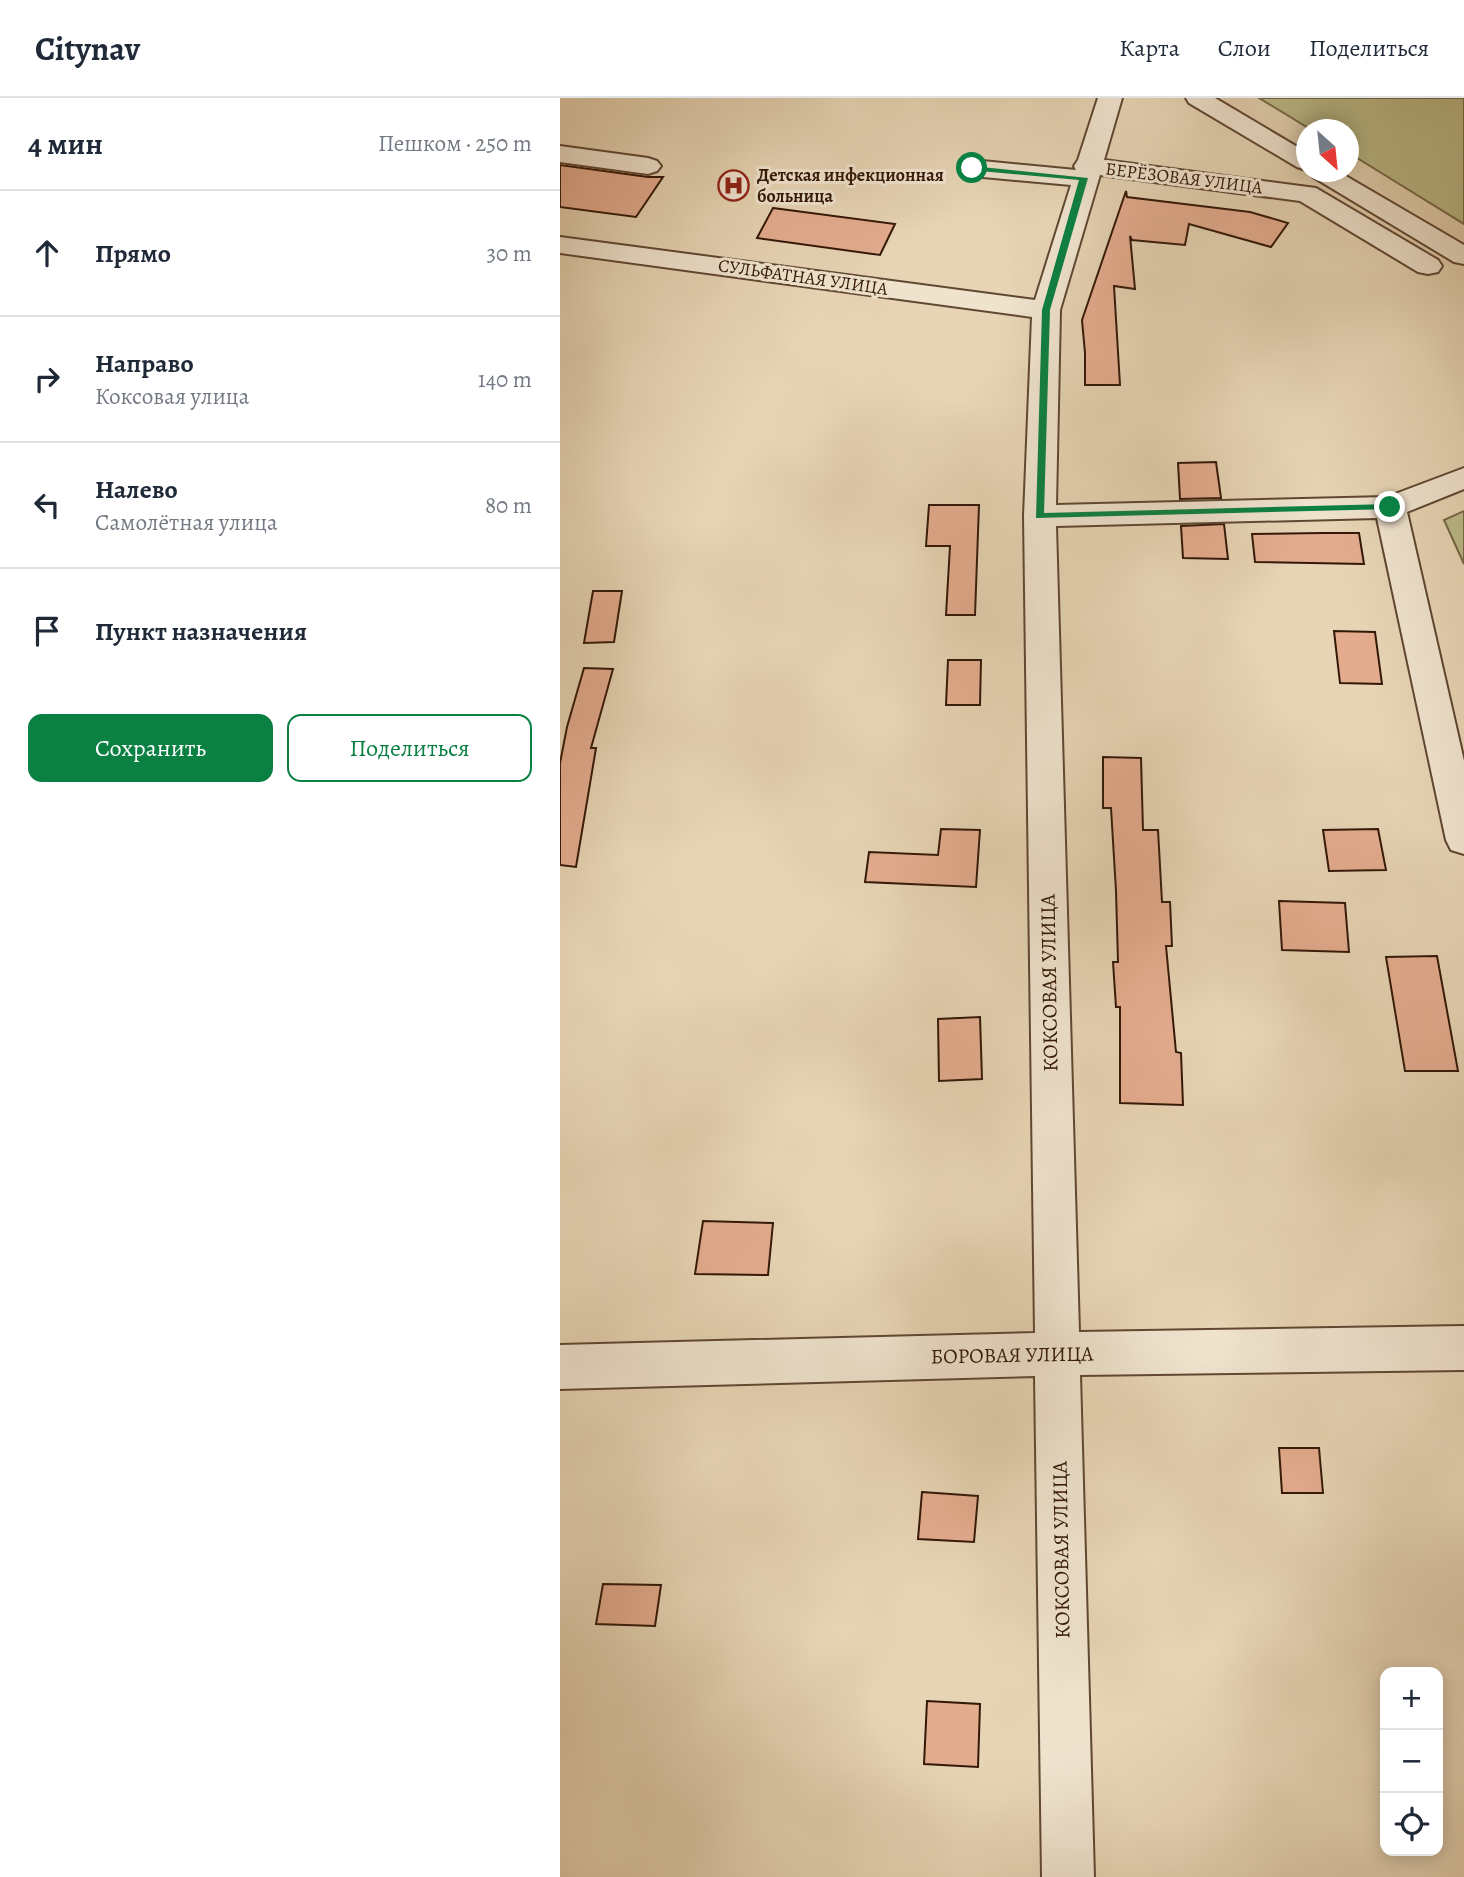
<!DOCTYPE html>
<html lang="ru">
<meta charset="utf-8">
<style>
body{margin:0;font-family:Alegreya,serif;background:#f6f6f7;color:#1f2937}
.controls{position:absolute;right:21px;bottom:21px;display:grid;overflow:hidden;border-radius:14px;box-shadow:0 4px 18px #0003}
.controls button{width:63px;height:63px;display:grid;place-items:center;padding:0;border:0;border-bottom:2px solid #e0e1e3;background:#fff;color:#1f2937;font:35px sans-serif}
.compass{position:absolute;left:736px;top:21px;width:63px;height:63px;border-radius:50%;background:#fff;box-shadow:0 4px 18px #0003;rotate:153deg}
.stop{position:absolute;width:21px;height:21px;margin:-16px;border:5px solid #0b8043;border-radius:50%;background:#fff}
.stop.end{background:#0b8043;border-color:#fff;box-shadow:0 2px 7px #0008}
.list{margin:0;padding:0;list-style:none}
h2{display:flex;justify-content:space-between;align-items:center;height:91px;margin:0;padding:0 28px;font-size:30px}
h2 small{font-size:23px;font-weight:400;color:#747a83}
.list li{display:grid;grid-template-columns:46px 1fr auto;gap:21px;align-items:center;box-sizing:border-box;height:126px;padding:0 28px;border-top:2px solid #e0e1e3}
.list b{display:block;font-size:26px;white-space:nowrap}
.list p{margin:0;font-size:23px;white-space:nowrap;color:#747a83}
.list em{font-size:23px;font-style:normal;color:#747a83}
.actions{display:flex;gap:14px;padding:21px 28px}
.actions a{flex:1;padding:16px 0;border:2px solid #0b8043;border-radius:14px;text-align:center;font-size:24px;color:#0b8043}
.actions .main{background:#0b8043;color:#fff}
.icon{flex:none;width:38px;height:38px;fill:none;stroke:currentColor;stroke-width:2;stroke-linecap:round;stroke-linejoin:round}
.map{position:relative;flex:none;width:904px;height:1779px;overflow:hidden}
header{display:flex;align-items:center;gap:42px;box-sizing:border-box;height:98px;padding:0 35px;background:#fff;border-bottom:2px solid #e0e1e3}
header strong{font-size:33px}
nav{display:flex;gap:38px;margin-inline-start:auto;font-size:24px}
main{display:flex}
aside{flex:1;background:#fff}
.map>svg:first-child{display:block}
</style>
<header>
<strong>Citynav</strong>
<nav><a>Карта</a><a>Слои</a><a>Поделиться</a></nav>
</header>
<main>
<aside>
<h2>4 мин<small>Пешком · 250 m</small></h2>
<ul class="list">
<li><svg class="icon" aria-label="ahead" viewBox="0 0 24 24"><path d="M12 20V5M6 11l6-6 6 6"/></svg><div><b>Прямо</b></div><em>30 m</em></li>
<li><svg class="icon" aria-label="right" viewBox="0 0 24 24"><path d="M7 20v-9h11M14 6l5 5-5 5"/></svg><div><b>Направо</b><p>Коксовая улица</p></div><em>140 m</em></li>
<li><svg class="icon" aria-label="left" viewBox="0 0 24 24"><path d="M17 20v-9H6M10 6l-5 5 5 5"/></svg><div><b>Налево</b><p>Самолётная улица</p></div><em>80 m</em></li>
<li><svg class="icon" aria-label="arrive" viewBox="0 0 24 24"><path d="M6 21V4h12l-3 4 3 4H6"/></svg><div><b>Пункт назначения</b></div></li>
</ul>
<div class="actions"><a class="main">Сохранить</a><a>Поделиться</a></div>
</aside>
<div class="map">
<svg width="904" height="1779" viewBox="0 0 904 1779">
<rect width="100%" height="100%" fill="#e6d4b4"/>
<filter id="stains"><feTurbulence type="fractalNoise" baseFrequency=".00286" numOctaves="4"/><feColorMatrix values="0 0 0 0 .2 0 0 0 0 .09 0 0 0 0 .02 0 0 0 .5 -.17"/></filter>
<radialGradient id="worn" r=".72"><stop offset=".6" stop-color="#630" stop-opacity="0"/><stop offset="1" stop-color="#630" stop-opacity=".3"/></radialGradient>
<g fill="#bbbb89" stroke="#776a48" stroke-width="2">
<polygon points="699,0 904,0 904,126 789,55 788,32 750,31"/>
<polygon points="904,413 904,466 884,422"/>
</g>
<g fill="#e4ac8f" stroke="#331807" stroke-width="2">
<polygon points="0,67 88,79 103,79 76,119 0,109"/>
<polygon points="566,93 567,99 690,114 728,125 711,149 629,126 625,147 572,142 570,138 575,191 554,188 560,287 525,287 525,255 522,222"/>
<polygon points="213,110 335,126 320,157 197,140"/>
<polygon points="656,364 661,400 620,401 618,365"/>
<polygon points="369,407 419,407 415,517 386,517 390,448 366,448"/>
<polygon points="664,426 668,461 623,460 621,428"/>
<polygon points="764,435 799,435 804,466 695,464 692,436"/>
<polygon points="33,493 62,493 54,544 24,545"/>
<polygon points="774,533 815,534 822,586 780,585"/>
<polygon points="388,562 421,562 420,607 386,607"/>
<polygon points="24,570 53,571 31,650 36,650 16,769 0,767 0,665 7,629"/>
<polygon points="543,659 581,660 583,732 598,732 602,804 610,804 612,848 606,848 616,954 621,955 623,1007 560,1005 560,909 556,909 553,864 558,864 556,793 551,710 543,710"/>
<polygon points="381,731 420,732 416,789 305,784 309,754 378,757"/>
<polygon points="818,731 826,772 769,773 763,732"/>
<polygon points="719,803 785,805 789,854 722,852"/>
<polygon points="877,858 898,973 845,973 826,859"/>
<polygon points="420,919 422,981 379,983 378,921"/>
<polygon points="143,1123 213,1125 208,1177 135,1176"/>
<polygon points="719,1350 759,1350 763,1395 722,1395"/>
<polygon points="362,1394 418,1398 414,1444 358,1441"/>
<polygon points="43,1486 101,1487 95,1528 36,1526"/>
<polygon points="367,1603 420,1606 418,1669 364,1666"/>
</g>
<g fill="none" stroke-linecap="round" stroke-linejoin="round">
<defs>
<g id="minor">
<polygon points="538,0 562,0 544,62 756,90 878,162 882,168 878,174 868,176 858,174 740,103 540,77 500,212 496,407 827,399 904,370 904,391 847,414 904,663 904,756 891,752 886,742 817,420 496,428 519,1234 904,1228 904,1272 520,1277 534,1779 482,1779 475,1278 0,1291 0,1247 475,1235 464,418 472,219 0,155 0,139 475,202 511,87 412,78 403,75 399,70 403,65 412,62 516,72 514,68 518,62"/>
<polygon points="626,0 655,0 746,54 746,72 737,69 629,5"/>
<polygon points="0,48 88,60 97,63 101,68 97,73 88,76 0,64"/>
<polygon points="749,74 779,74 904,147 904,166 894,164 753,79"/>
</g>
</defs>
<use href="#minor" stroke="#604732" stroke-width="4"/>
<use href="#minor" fill="#efe3ce" fill-rule="evenodd"/>
</g>
<polygon fill="#0b8043" points="412,68 528,80 490,212 484,415 830,406 833,407 833,411 476,420 482,212 519,82 409,72"/>
<defs>
<symbol id="hospital-ring" viewBox="-11 -11 22 22"><circle r="9.5" fill="#efe3ce" stroke="#8f2418" stroke-width="1.5"/><path d="M-5-5h3v3.5h4V-5h3V5h-3V1.5h-4V5h-3Z" fill="#8f2418"/></symbol>
</defs>
<g fill-rule="evenodd">
<use href="#hospital-ring" x="156" y="70" width="35" height="35"/>
</g>
<g text-anchor="middle" stroke-width="6" stroke-linejoin="round" paint-order="stroke">
<g font-size="18" font-weight="bold" fill="#331807" stroke="#efe3ce" text-anchor="start">
<text x="197" y="83">Детская инфекционная<tspan x="197" dy="21">больница</tspan></text>
</g>
<g font-size="18" fill="#331807" stroke="#efe3ce">
<text transform="translate(624 80) rotate(7)" y="6">БЕРЁЗОВАЯ УЛИЦА</text>
<text transform="translate(243 179) rotate(8)" y="6">СУЛЬФАТНАЯ УЛИЦА</text>
</g>
<g font-size="21" fill="#331807" stroke="#efe3ce">
<text transform="translate(489 885) rotate(-91)" y="7">КОКСОВАЯ УЛИЦА</text>
<text transform="translate(452 1257) rotate(-1)" y="7">БОРОВАЯ УЛИЦА</text>
<text transform="translate(501 1452) rotate(-91)" y="7">КОКСОВАЯ УЛИЦА</text>
</g>
</g>
<rect width="100%" height="100%" filter="url(#stains)"/>
<rect width="100%" height="100%" fill="url(#worn)"/>
</svg>
<div class="controls">
<button>+</button>
<button>−</button>
<button><svg class="icon" aria-label="locate" viewBox="0 0 24 24"><circle cx="12" cy="12" r="6"/><path d="M12 2v4M12 18v4M2 12h4M18 12h4"/></svg></button>
</div>
<svg class="compass" viewBox="-18 -18 36 36"><path d="M0-13l5 13h-10z" fill="#e53935"/><path d="M0 13l5-13h-10z" fill="#747a83"/></svg>
<div class="stop" style="left:412px;top:70px"></div>
<div class="stop end" style="left:830px;top:409px"></div>
</div>
</main>
